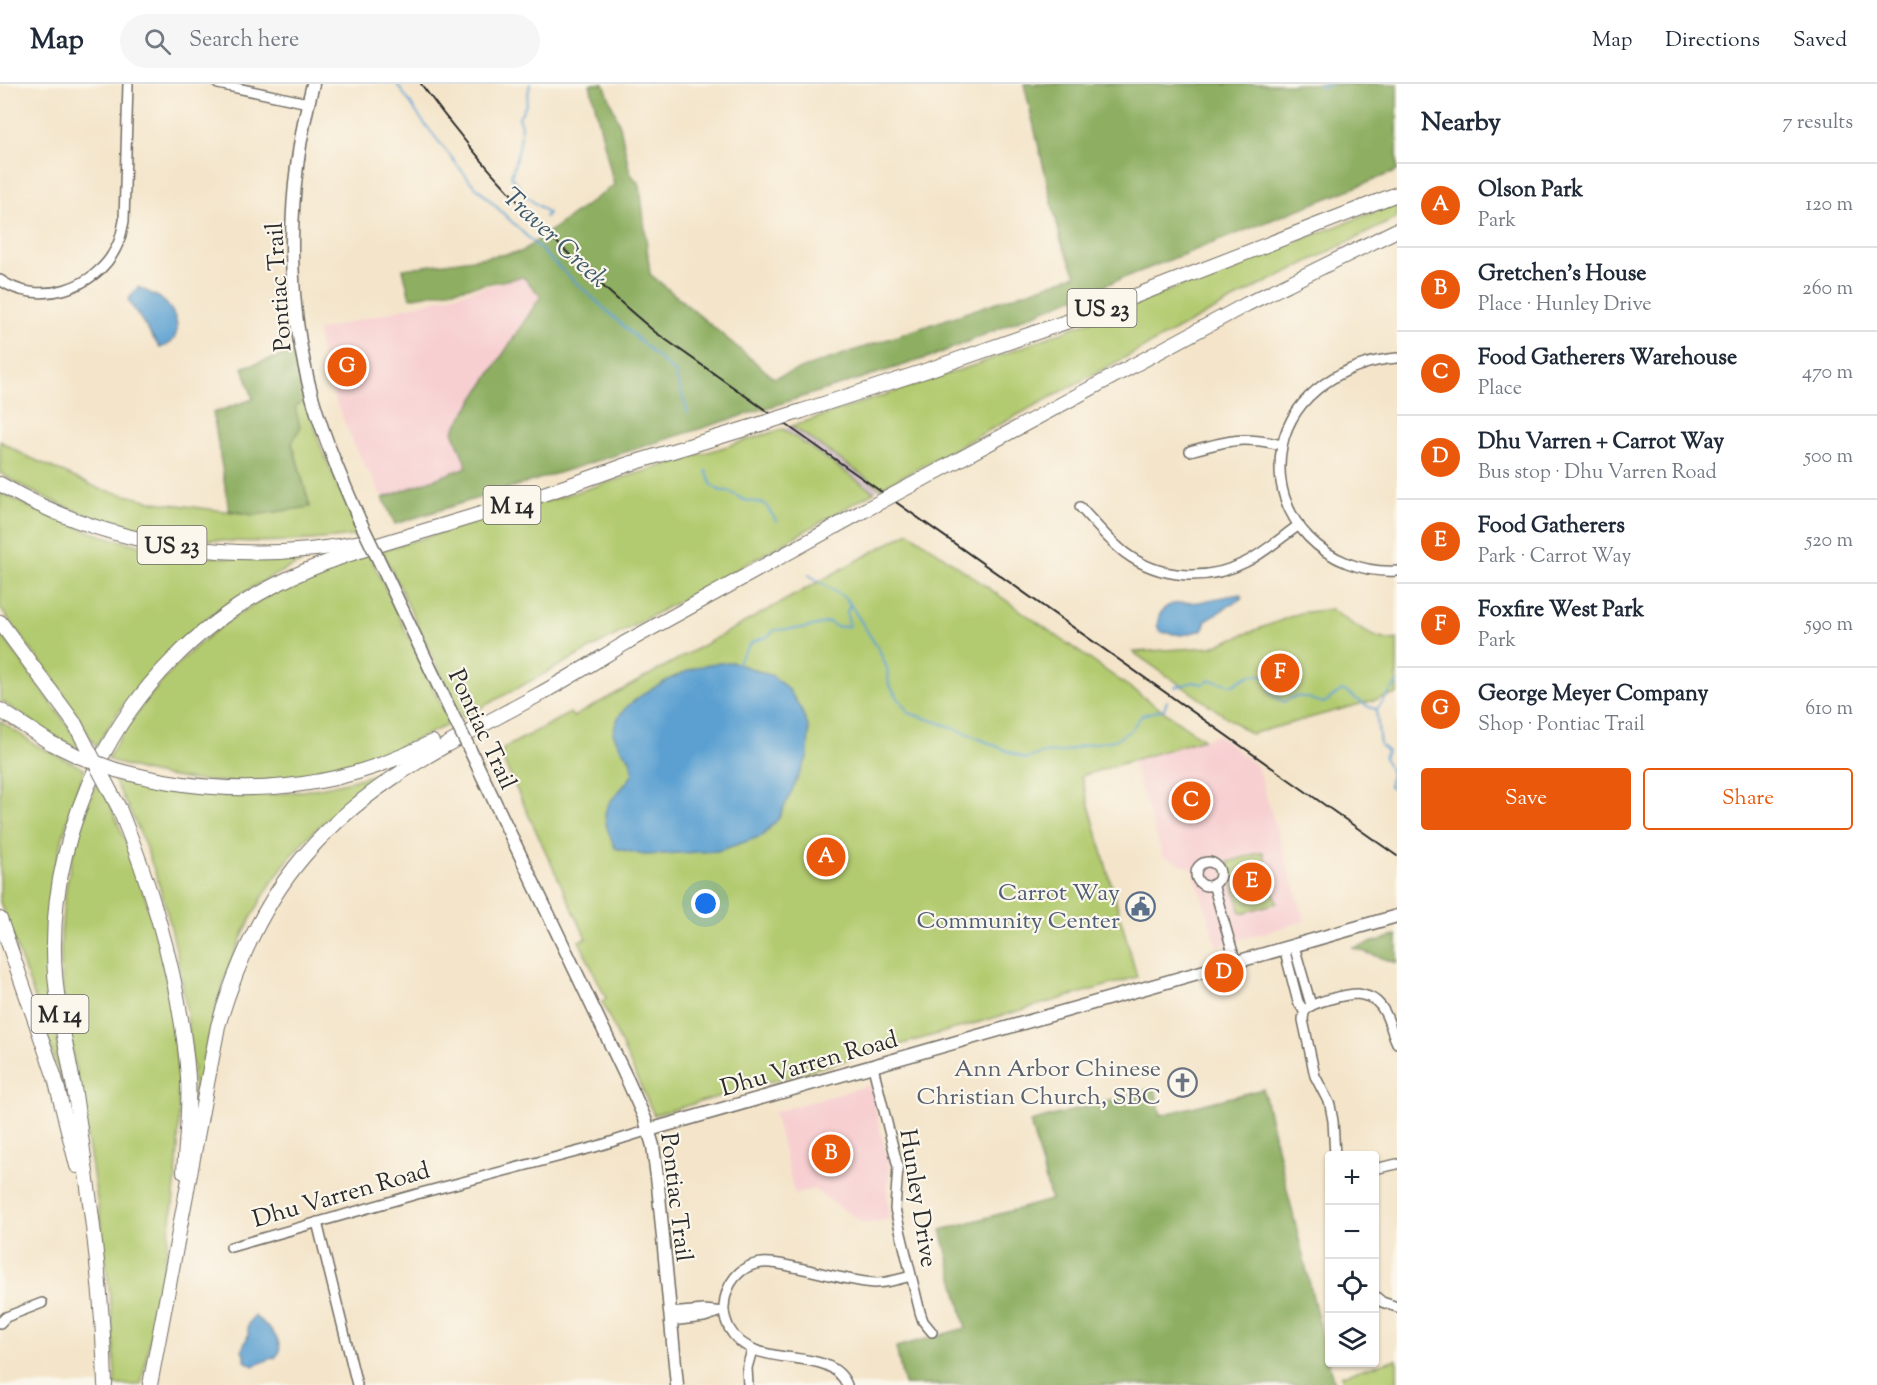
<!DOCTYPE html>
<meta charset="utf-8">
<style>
body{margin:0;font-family:"Sorts Mill Goudy",serif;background:#f6f6f7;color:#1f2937}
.controls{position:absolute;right:18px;bottom:18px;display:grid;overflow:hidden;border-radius:6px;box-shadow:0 2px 4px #0004}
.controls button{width:54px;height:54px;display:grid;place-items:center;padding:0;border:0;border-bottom:2px solid #e0e1e3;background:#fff;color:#1f2937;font:30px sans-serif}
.you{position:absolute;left:706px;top:820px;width:21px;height:21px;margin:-15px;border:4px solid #fff;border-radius:50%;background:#1a73e8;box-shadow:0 0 0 9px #1a73e833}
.badge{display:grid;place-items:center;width:39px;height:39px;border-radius:50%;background:#ea580c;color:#fff;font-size:20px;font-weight:700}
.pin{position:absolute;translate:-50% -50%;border:3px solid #fff;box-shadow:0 2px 6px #0006}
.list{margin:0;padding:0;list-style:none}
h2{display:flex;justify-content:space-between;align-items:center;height:78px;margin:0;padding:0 24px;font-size:26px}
h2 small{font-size:20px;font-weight:400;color:#747a83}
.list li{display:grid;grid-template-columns:39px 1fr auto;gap:18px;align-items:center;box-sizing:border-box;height:84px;padding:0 24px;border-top:2px solid #e0e1e3}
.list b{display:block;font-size:22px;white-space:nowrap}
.list p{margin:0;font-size:20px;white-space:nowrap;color:#747a83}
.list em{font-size:20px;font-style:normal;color:#747a83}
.actions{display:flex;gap:12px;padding:18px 24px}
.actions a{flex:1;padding:14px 0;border:2px solid #ea580c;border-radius:6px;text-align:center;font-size:21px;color:#ea580c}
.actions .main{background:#ea580c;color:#fff}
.icon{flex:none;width:33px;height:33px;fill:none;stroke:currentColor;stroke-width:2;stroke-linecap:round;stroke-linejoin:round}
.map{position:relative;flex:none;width:1397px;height:1301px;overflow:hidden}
header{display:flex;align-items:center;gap:36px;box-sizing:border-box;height:84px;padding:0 30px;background:#fff;border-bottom:2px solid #e0e1e3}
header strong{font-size:28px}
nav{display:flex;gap:33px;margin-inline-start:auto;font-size:21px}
.search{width:420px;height:54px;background:#f6f6f7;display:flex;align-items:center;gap:15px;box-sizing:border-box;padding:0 21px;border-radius:33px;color:#747a83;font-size:22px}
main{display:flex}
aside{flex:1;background:#fff}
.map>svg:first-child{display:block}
</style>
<header>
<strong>Map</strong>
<div class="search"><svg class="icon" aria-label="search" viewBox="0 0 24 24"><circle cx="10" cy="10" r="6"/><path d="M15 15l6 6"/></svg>Search here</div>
<nav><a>Map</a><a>Directions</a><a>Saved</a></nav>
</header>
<main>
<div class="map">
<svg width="1397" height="1301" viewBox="0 0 1397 1301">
<rect width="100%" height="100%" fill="#fbf7ec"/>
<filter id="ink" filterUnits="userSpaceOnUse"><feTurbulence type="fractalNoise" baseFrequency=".0167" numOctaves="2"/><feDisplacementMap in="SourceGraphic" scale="12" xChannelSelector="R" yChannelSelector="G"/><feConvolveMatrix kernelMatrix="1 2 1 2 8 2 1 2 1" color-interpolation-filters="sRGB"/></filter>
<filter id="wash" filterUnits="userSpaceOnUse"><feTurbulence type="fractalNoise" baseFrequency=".008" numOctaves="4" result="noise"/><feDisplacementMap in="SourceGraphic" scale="24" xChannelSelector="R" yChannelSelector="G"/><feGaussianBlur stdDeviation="1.35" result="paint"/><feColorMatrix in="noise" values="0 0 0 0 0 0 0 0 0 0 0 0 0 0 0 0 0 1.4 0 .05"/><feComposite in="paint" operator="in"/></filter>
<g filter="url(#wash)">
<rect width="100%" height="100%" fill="#f4e5ca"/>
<g fill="#f7cfd1">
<polygon points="523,193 541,212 453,347 468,383 383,414 354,361 325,292 317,247"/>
<polygon points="1218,651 1257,682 1305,837 1217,862 1193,785 1163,772 1132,677"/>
<polygon points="869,1001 890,1085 887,1113 890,1135 865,1140 813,1105 798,1109 795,1112 774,1028"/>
</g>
<polygon fill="#d2bdc6" points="792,342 881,404 874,408 783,345"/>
<g fill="#b3cb6f" stroke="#6f7b4d" stroke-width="1.5">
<polygon points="1397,119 1397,134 1257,203 881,404 792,342 978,280"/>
<path d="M306 315 322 366 360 451C237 467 108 457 0 389V357L24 371 100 405 155 418 255 431 310 423 292 358 300 344 295 323Z"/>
<path d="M783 345 874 408 720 495 462 634 382 466C516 427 649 386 783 345Z"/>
<path d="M0 408C58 440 121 461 186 470 222 475 259 475 296 475L302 478C215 516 144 580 96 663L59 603 0 524Z"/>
<polygon points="909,448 1203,655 1081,692 1137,893 654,1031 602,918 606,914 579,857 586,854 501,672 504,664 570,629 573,633"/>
<path d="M369 470 450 640 388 668 386 671C298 702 196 710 107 675 162 583 218 531 317 488 334 481 352 476 369 470Z"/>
<path d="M1331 525C1347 536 1378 561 1397 555V610L1251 650 1133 568 1211 563 1300 529Z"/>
<polygon points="0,548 68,642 81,663 80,665 55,653 0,616"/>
<path d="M0 637 36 661 85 685C61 749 44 814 48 883 50 923 58 963 65 1002L63 1003 31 903 0 818Z"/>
<path d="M387 686C358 707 329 732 304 757 272 791 246 839 229 883 218 913 212 944 203 975L204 978 197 1010 195 1014 192 987 194 985 192 980C186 900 170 817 137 742 130 727 122 712 114 696L116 694C210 721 296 717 387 686Z"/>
<path d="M98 696C155 810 184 936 178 1064 174 1143 156 1223 141 1301H115C114 1203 96 1108 80 1012 73 966 61 919 61 873 60 811 74 752 98 696Z"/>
<polygon points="1263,768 1277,819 1241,829 1228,778"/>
<polygon points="1397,1275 1397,1301 1344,1301 1342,1291"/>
</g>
<g fill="#8eaf62" stroke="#5c6d46" stroke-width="1.5">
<polygon points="590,0 604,0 620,42 630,89 640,101 650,190 774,294 1076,191 1061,157 1024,0 1397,0 1397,87 1085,209 933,272 395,440 383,414 467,383 453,347 541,212 523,193 410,214 403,185 521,168 614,101"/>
<polygon points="292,269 306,315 295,323 300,344 292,359 310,423 254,431 229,426 213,329 253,315 243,283"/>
<polygon points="1397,851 1397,879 1353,864"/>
<polygon points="1155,1004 1161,1031 1263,1005 1334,1301 904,1301 896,1263 966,1244 941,1146 1051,1116 1030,1038"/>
</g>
<g fill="#5ca0d1" stroke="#44667e" stroke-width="1.5">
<path d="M138 203C145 207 153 210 160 214 178 227 187 256 160 264L128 216Z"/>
<path d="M1241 510 1242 514 1206 536 1203 546 1182 551 1160 548C1154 539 1160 525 1170 521 1179 518 1190 519 1199 518 1213 515 1227 512 1241 510Z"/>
<path d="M732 578 773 592 789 606 801 625 809 645 808 672 779 734 762 752 718 767 644 771 615 764C594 719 609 724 633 690L630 675 621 665 613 649C615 643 616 636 620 631 634 611 672 593 695 584 707 579 719 579 732 578Z"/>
<path d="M254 1232C267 1242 279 1250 280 1267L276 1273 253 1282 245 1277V1272L242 1266C243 1261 247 1256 248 1251 248 1242 247 1239 254 1232Z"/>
</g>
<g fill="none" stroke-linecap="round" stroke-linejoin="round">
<g stroke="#5ca0d1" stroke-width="2">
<polyline points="397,0 421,35 470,97 548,173 675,289 688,329"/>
<path d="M530 0 526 21 519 33C525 53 516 73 511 93 517 98 520 104 524 109 531 118 540 122 548 129L545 133"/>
<polyline points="1319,0 1322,4 1331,0"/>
<polyline points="706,387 712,401 717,405 721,407 728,407 744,416 765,420 777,438"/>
<polyline points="809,491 845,514 850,520 879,566 887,584 889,601 909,629 952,643 1026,675 1043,669 1063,668 1084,661 1115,656 1130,647 1142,631 1164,625 1167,617"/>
<polyline points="736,580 752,558 767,553 775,546 805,544 829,538 837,543 849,542 847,528 850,520"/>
<path d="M1175 603 1194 598 1203 600 1209 596 1234 601C1246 592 1254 587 1268 594L1271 610 1284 618C1301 607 1306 615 1324 619L1342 606C1356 611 1360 622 1376 625L1380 661 1387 667 1384 674C1390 682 1393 692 1389 702L1397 708"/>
<polyline points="1377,625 1397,599"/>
</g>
</g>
</g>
<g filter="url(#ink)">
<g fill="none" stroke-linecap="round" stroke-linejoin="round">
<defs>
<g id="minor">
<polyline points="218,0 308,19"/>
<path d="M0 196C38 223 96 205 116 164 121 155 122 146 124 137L128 0"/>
<path d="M1397 274C1346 278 1293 309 1282 362 1268 434 1328 491 1397 487"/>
<path d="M1190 367C1229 356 1241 352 1282 361"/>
<path d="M1080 423C1094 438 1108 456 1125 469 1160 495 1207 498 1246 478 1265 468 1282 453 1299 441"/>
<circle cx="1208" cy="790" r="12"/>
<polyline points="1213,800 1236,879"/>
<polyline points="1294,862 1311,921"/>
<polyline points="1284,864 1298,918 1304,927"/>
<polyline points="873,983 898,1083 895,1125 920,1228 923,1237 932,1248"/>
<path d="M1335 1072 1333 1037 1330 1021 1315 992 1303 936C1303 934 1304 928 1305 927 1310 918 1348 910 1358 910 1365 911 1371 913 1376 917 1388 927 1390 945 1397 959"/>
<polyline points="1374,1085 1397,1080"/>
<polyline points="317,1138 357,1301"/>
<polyline points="231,1163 417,1110 595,1063 649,1046"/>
<polyline points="1374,1211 1382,1218 1397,1223"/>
<polyline points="670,1229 704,1226 724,1228"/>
<polyline points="671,1237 704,1233 716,1229"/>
<polyline points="0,1239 6,1233 42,1219"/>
<polyline points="748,1301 747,1284 752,1266"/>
<path d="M847 1301C829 1258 754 1290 729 1244 726 1237 723 1230 724 1223 725 1201 739 1181 762 1179 773 1178 784 1181 794 1183 820 1188 848 1197 875 1199 887 1199 900 1195 911 1192"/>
</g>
<g id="major">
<path d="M313 0C286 103 284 213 313 316 325 357 342 396 359 435"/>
<polyline points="383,485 451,628"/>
<polyline points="470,666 627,995 645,1035 653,1062 658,1101 677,1301"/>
<polyline points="649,1046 1397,832"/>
</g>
<g id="highway">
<polyline points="802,327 922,288 1089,230 1397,110"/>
<polyline points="623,382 748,344"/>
<path d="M0 400C108 464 244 483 366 457"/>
<polyline points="910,402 1247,220 1397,146"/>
<polyline points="0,538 75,640"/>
<polyline points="623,560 865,426"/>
<polyline points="0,626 51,659 78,672"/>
<path d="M116 686C225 716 332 710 432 658"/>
<path d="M119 724C154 809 181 901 188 993 190 1024 186 1057 184 1088"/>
<polyline points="0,835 55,994 77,1082"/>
<path d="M105 1301C103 1203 89 1108 75 1010 67 963 54 915 54 866 53 803 70 738 97 682 136 603 199 539 277 500 332 472 393 457 451 439 512 421 572 401 632 379"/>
<path d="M150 1301 218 942C235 885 258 830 295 783 360 700 449 660 538 611 569 594 599 575 629 557"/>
</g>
</defs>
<use href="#minor" stroke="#716c63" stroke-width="12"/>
<use href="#major" stroke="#716c63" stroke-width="15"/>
<use href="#highway" stroke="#716c63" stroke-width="16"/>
<use href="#minor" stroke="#fff" stroke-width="9"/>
<use href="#major" stroke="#fff" stroke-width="12"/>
<use href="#highway" stroke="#fff" stroke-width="14"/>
<path stroke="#2b2b2b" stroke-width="2" d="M421 0C489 93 567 174 655 248L1397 772"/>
<defs>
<g id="major-bridge">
<polyline points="359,435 383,485"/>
<polyline points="451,628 470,666"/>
</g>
<g id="highway-bridge">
<polyline points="748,344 802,327"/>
<polyline points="865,426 910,402"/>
<polyline points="75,640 119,724"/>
<polyline points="78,672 116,686"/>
</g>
</defs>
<use href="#major-bridge" stroke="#716c63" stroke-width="15" stroke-linecap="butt"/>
<use href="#highway-bridge" stroke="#716c63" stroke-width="16" stroke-linecap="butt"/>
<use href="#major-bridge" stroke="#fff" stroke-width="12"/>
<use href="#highway-bridge" stroke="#fff" stroke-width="14"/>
</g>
</g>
<defs>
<symbol id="civic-ring" viewBox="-11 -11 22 22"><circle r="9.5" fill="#fbf7ec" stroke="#5c6f8a" stroke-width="1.5"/><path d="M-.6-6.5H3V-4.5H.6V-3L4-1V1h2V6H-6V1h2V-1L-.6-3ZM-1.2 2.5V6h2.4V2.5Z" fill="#5c6f8a"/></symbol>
<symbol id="church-ring" viewBox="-11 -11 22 22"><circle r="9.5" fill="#fbf7ec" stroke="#6b7280" stroke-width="1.5"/><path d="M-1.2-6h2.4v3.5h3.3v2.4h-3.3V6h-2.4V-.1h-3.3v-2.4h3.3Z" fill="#6b7280"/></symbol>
</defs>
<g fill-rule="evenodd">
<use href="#civic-ring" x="1124" y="806" width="33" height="33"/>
<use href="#church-ring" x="1166" y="982" width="33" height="33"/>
</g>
<g text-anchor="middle" stroke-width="4.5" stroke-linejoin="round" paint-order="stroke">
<g fill="#fbf7ec" stroke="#696865" stroke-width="1.5">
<rect x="1067.5" y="205" width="69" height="38" rx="4.5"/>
<rect x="483.5" y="402" width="57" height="38" rx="4.5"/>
<rect x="137.5" y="442" width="69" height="38" rx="4.5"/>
<rect x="31.5" y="911" width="57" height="38" rx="4.5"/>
</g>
<g font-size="22" font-weight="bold" fill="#2b2b2b">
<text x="1102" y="232">US 23</text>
<text x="512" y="429">M 14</text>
<text x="172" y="469">US 23</text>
<text x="60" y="938">M 14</text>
</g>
<g font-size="24" fill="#2b2b2b" stroke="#fbf7ec">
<text transform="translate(278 203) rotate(-94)" y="8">Pontiac Trail</text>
<text transform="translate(483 645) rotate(65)" y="8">Pontiac Trail</text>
<text transform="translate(809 979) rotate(-16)" y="8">Dhu Varren Road</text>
<text transform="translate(341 1110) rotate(-16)" y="8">Dhu Varren Road</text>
<text transform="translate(677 1113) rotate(83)" y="8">Pontiac Trail</text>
<text transform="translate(919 1114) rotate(81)" y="8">Hunley Drive</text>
</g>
<g font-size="24" fill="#4e5e75" stroke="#fbf7ec" text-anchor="end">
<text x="1120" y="816">Carrot Way<tspan x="1120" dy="28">Community Center</tspan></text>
</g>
<g font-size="24" fill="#5b616d" stroke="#fbf7ec" text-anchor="end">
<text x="1161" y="992">Ann Arbor Chinese<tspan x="1161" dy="28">Christian Church, SBC</tspan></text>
</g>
<g font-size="26" font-style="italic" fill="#3f5a6d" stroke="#fbf7ec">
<text transform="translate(556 153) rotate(43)" y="9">Traver Creek</text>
</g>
</g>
</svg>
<div class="controls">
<button>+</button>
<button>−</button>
<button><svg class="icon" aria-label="locate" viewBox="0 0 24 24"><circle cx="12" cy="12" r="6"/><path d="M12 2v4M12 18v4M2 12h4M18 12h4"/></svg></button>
<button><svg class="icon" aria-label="layers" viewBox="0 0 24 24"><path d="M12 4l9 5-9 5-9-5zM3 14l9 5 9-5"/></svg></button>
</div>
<div class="you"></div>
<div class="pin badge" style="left:826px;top:773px">A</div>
<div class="pin badge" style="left:831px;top:1070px">B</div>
<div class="pin badge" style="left:1191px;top:717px">C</div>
<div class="pin badge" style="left:1224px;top:889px">D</div>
<div class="pin badge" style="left:1252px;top:798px">E</div>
<div class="pin badge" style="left:1280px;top:589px">F</div>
<div class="pin badge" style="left:347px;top:283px">G</div>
</div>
<aside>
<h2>Nearby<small>7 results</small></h2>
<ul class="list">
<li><span class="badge">A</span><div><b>Olson Park</b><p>Park</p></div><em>120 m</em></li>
<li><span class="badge">B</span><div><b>Gretchen's House</b><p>Place · Hunley Drive</p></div><em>260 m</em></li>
<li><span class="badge">C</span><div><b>Food Gatherers Warehouse</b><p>Place</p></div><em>470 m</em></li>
<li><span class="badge">D</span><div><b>Dhu Varren + Carrot Way</b><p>Bus stop · Dhu Varren Road</p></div><em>500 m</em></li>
<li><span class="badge">E</span><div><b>Food Gatherers</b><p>Park · Carrot Way</p></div><em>520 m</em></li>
<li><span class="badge">F</span><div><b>Foxfire West Park</b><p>Park</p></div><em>590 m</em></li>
<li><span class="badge">G</span><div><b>George Meyer Company</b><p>Shop · Pontiac Trail</p></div><em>610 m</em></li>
</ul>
<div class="actions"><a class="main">Save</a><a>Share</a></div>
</aside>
</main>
